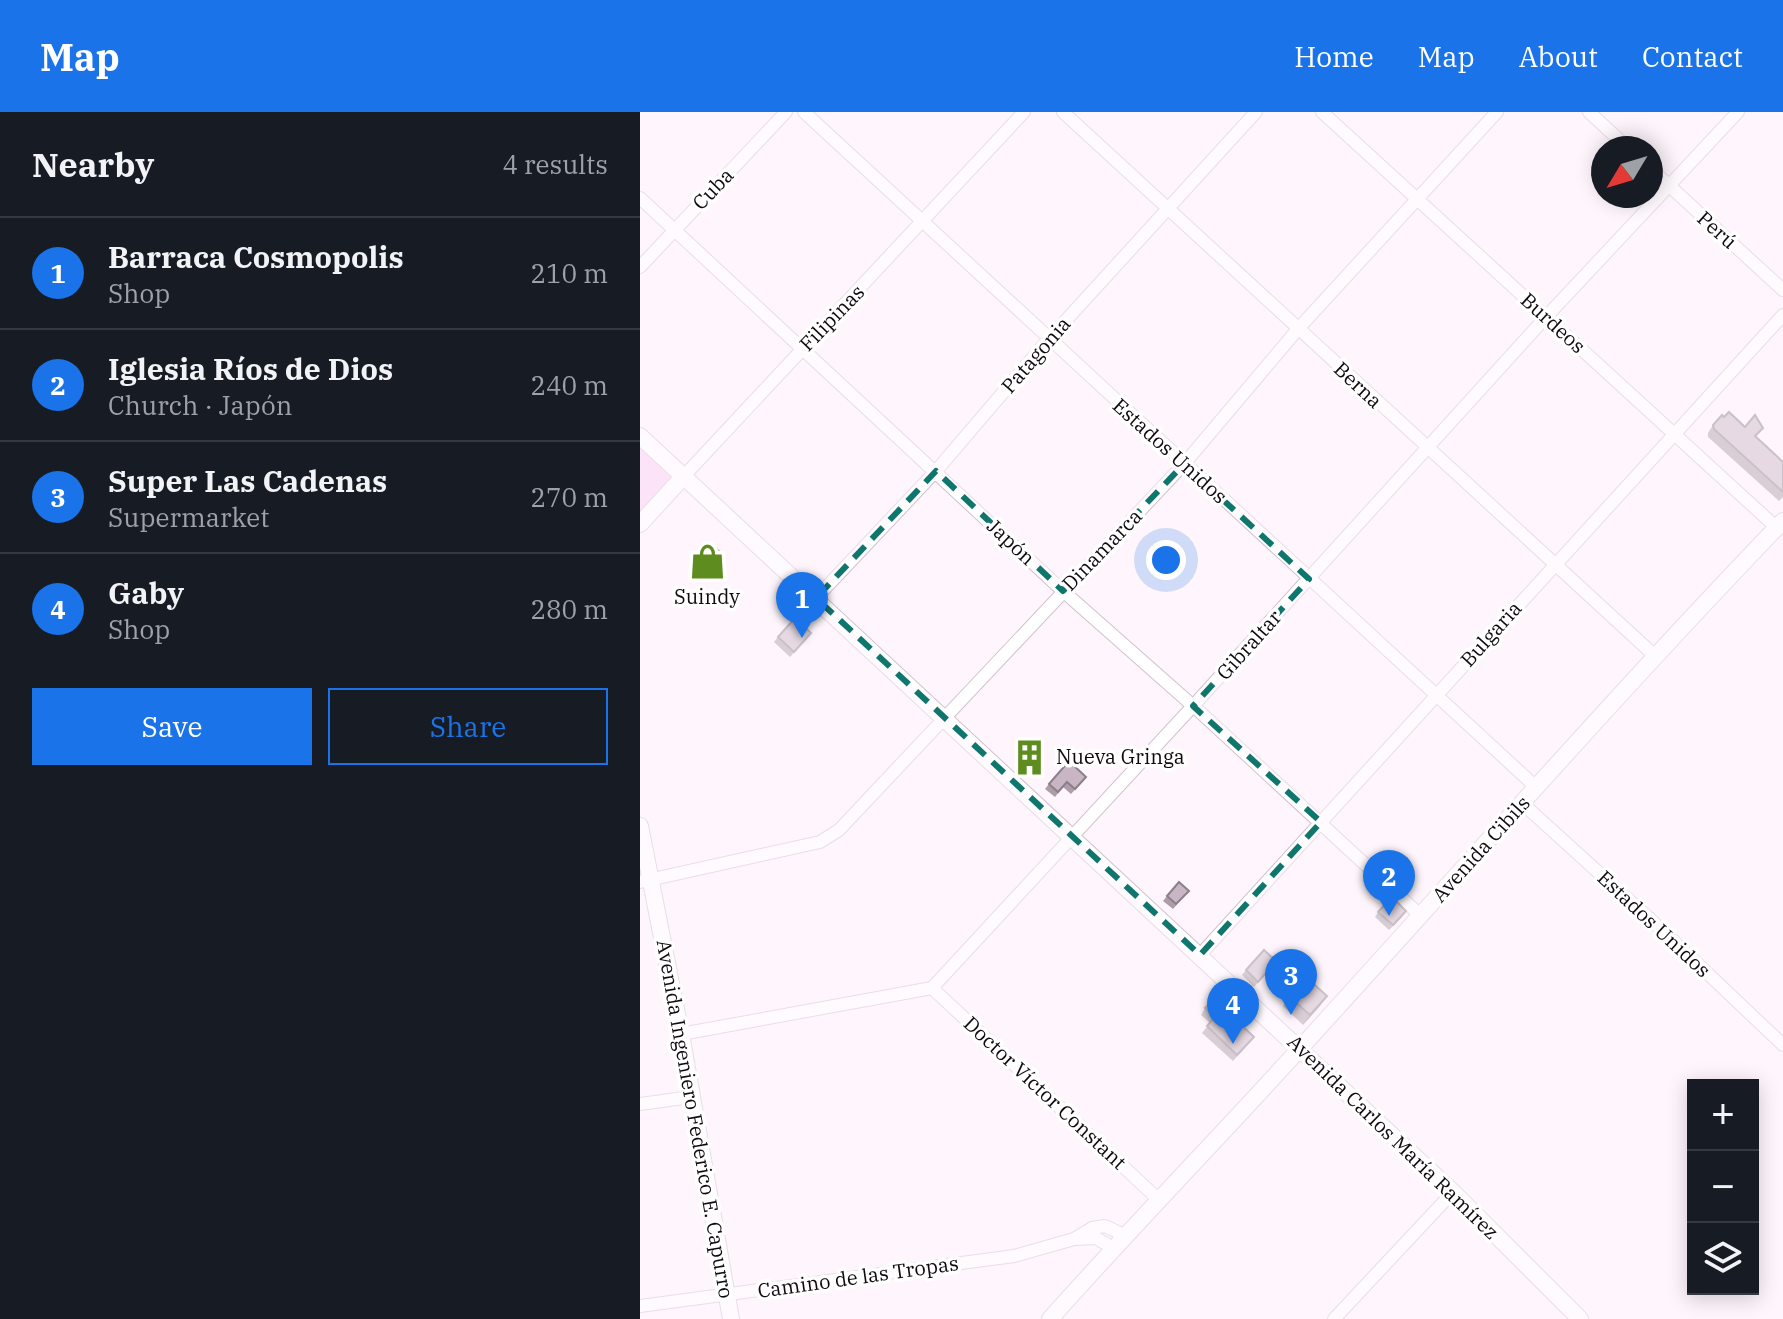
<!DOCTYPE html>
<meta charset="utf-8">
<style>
body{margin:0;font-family:"IBM Plex Serif",serif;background:#20242c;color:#f1f3f6}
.controls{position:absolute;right:24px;bottom:24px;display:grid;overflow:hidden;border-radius:0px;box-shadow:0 4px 20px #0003}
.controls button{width:72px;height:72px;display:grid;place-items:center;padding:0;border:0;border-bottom:2px solid #363941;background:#171b24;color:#f1f3f6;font:40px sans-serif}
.compass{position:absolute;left:951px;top:24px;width:72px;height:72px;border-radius:50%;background:#171b24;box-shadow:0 4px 20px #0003;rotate:232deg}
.you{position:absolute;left:526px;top:448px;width:28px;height:28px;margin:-20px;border:6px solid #fff;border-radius:50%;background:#1a73e8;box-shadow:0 0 0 12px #1a73e833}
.badge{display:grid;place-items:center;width:52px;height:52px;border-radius:50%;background:#1a73e8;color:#fff;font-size:26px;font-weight:700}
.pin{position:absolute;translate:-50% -66px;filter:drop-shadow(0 2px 4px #0008)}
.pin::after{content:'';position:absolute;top:42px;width:28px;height:24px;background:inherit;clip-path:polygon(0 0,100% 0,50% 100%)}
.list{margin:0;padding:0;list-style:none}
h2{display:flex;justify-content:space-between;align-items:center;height:104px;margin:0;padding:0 32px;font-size:34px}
h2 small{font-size:26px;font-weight:400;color:#9ea1a6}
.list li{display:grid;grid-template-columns:52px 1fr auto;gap:24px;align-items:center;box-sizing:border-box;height:112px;padding:0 32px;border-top:2px solid #363941}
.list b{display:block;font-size:30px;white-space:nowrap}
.list p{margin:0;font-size:26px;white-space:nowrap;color:#9ea1a6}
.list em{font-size:26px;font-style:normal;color:#9ea1a6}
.actions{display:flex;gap:16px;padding:24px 32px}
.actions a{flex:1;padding:18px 0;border:2px solid #1a73e8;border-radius:0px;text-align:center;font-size:28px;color:#1a73e8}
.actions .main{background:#1a73e8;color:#fff}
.icon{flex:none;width:44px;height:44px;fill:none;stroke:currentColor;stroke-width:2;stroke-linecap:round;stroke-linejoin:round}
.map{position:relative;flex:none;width:1143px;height:1207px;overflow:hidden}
header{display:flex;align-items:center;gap:48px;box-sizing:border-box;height:112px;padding:0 40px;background:#1a73e8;color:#fff}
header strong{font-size:38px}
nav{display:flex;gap:44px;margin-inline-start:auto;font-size:28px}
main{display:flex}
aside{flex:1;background:#171b24}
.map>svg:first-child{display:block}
</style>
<header>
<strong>Map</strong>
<nav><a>Home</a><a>Map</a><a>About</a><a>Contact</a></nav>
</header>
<main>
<aside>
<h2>Nearby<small>4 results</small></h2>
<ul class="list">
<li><span class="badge">1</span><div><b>Barraca Cosmopolis</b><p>Shop</p></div><em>210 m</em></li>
<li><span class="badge">2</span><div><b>Iglesia Ríos de Dios</b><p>Church · Japón</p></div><em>240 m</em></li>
<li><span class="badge">3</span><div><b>Super Las Cadenas</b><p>Supermarket</p></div><em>270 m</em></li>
<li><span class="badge">4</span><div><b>Gaby</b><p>Shop</p></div><em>280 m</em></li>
</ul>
<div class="actions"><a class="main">Save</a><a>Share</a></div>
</aside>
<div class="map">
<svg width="1143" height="1207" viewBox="0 0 1143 1207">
<rect width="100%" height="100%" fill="#fef6fc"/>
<polygon fill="#fccdf2" points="0,333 32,362 32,366 0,404"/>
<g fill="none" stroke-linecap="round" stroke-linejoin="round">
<defs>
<g id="minor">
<polyline points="164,0 897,676"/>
<polyline points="423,0 1015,544"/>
<polyline points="682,0 1137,416"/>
<polyline points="949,0 988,36"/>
<polyline points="1011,57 1143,178"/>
<polyline points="0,86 423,479 560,600 781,804"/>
<polyline points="0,155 146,0"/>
<polyline points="44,364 384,0"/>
<polyline points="176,486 296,359 408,228 616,0"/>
<polyline points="883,692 1023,819 1143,933"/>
<polyline points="0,770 180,730 199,718 544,352 658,217 857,0"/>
<polyline points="560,843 1143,203"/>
<polyline points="292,876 518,1087"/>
<polyline points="41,922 292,876 553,594 906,205 1098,0"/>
<polyline points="0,992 51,985"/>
<polyline points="434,1127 456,1126 473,1136"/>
<polyline points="0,1194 374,1144 434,1127 452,1116 465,1114 484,1123"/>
<polyline points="694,1207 813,1080"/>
</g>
<g id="tertiary">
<polyline points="0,324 813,1080 940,1207"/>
<polyline points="0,412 44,364"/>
<polyline points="0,714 41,922 91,1207"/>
<path d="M410 1207C500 1106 594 1010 685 909 837 742 986 572 1143 409"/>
</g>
</defs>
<use href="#minor" stroke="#d3c0cf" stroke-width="14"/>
<use href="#tertiary" stroke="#d3c0cf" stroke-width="18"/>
<use href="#minor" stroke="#fff" stroke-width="12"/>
<use href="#tertiary" stroke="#fff" stroke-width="16"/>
</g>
<g fill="#ad9da9">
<polygon points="1073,313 1116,325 1143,350 1143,385 1139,389 1068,325 1068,321"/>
<polygon points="83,443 65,464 54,453 57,448"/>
<polygon points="138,525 167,526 150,545 134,530"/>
<polygon points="402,640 390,655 380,646 384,641"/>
<polygon points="446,665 431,682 423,675 415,685 405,677 409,672"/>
<polygon points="549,779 533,797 523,789 527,784"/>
<polygon points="738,800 763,804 749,818 735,805"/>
<polygon points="633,854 614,875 602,863 606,858"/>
<polygon points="649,884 687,884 663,913 643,894"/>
<polygon points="565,896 614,925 593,949 562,921 570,911 561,903"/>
</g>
<polygon fill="#8d7f8a" points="687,884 680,894 663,913 670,903"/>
<g fill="#c9b6c5" stroke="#8d7f8a" stroke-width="2">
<polygon points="1089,300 1105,315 1115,303 1123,316 1115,324 1143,350 1143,380 1074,317 1073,313 1082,303 1084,305"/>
<polygon points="72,432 83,443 69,459 57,448"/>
<polygon points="155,506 171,521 154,540 138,525"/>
<polygon points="392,631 402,640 394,650 384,641"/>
<polygon points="429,649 446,665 435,677 427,670 418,680 409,672"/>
<polygon points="539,770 549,779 536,792 527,784"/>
<polygon points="752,785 766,799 753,813 738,800"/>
<polygon points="624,838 636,849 618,870 606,858"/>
<polygon points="666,865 687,884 670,903 649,884"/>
<polygon points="574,887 614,925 597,943 567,914 575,905 565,896"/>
</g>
<path d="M0 0H1143V1207H0ZM544 352 669 467 553 594 681 710 560 843 176 486 296 359 423 479Z" fill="#fef6fc" fill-opacity=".55" fill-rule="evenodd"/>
<path fill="none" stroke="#0f766e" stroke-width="6" stroke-dasharray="16 10" stroke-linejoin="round" d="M544 352 669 467 553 594 681 710 560 843 176 486 296 359 423 479Z"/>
<defs>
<symbol id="shop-bare" viewBox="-9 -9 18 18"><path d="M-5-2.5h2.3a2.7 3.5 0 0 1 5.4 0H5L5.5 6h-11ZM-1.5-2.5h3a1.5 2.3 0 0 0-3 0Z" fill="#5e8c1f" stroke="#fff" stroke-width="2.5" paint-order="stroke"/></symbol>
<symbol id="building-bare" viewBox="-9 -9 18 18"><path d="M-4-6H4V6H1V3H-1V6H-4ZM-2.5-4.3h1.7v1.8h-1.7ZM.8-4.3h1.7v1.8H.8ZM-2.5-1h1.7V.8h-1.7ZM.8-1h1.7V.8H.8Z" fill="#5e8c1f" stroke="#fff" stroke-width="2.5" paint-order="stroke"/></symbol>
</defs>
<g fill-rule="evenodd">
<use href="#shop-bare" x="42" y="424" width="51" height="51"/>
<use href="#building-bare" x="364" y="620" width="51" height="51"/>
</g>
<g text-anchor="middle" stroke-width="7" stroke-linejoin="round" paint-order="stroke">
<g font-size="20" fill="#100a0f" stroke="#fff">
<text transform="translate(73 77) rotate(-46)" y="7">Cuba</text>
<text transform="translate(1077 118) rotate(42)" y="7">Perú</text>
<text transform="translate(192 206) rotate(-46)" y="7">Filipinas</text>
<text transform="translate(913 211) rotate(42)" y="7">Burdeos</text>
<text transform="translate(396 243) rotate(-49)" y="7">Patagonia</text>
<text transform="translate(718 273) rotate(43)" y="7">Berna</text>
<text transform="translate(530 339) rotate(42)" y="7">Estados Unidos</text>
<text transform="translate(371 430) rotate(43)" y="7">Japón</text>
<text transform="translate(462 438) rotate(-46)" y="7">Dinamarca</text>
<text transform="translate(851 522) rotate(-48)" y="7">Bulgaria</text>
<text transform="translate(609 533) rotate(-48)" y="7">Gibraltar</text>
<text transform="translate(841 737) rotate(-48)" y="7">Avenida Cibils</text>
<text transform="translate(1014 812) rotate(43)" y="7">Estados Unidos</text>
<text transform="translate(405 981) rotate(43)" y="7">Doctor Víctor Constant</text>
<text transform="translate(55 1007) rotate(80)" y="7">Avenida Ingeniero Federico E. Capurro</text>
<text transform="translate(753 1025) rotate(44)" y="7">Avenida Carlos María Ramírez</text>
<text transform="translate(218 1165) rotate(-8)" y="7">Camino de las Tropas</text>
</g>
<g font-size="20" fill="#100a0f" stroke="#fff">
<text x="67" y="492">Suindy</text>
<text x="416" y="652" text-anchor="start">Nueva Gringa</text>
</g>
</g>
</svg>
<div class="controls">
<button>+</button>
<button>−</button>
<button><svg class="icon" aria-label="layers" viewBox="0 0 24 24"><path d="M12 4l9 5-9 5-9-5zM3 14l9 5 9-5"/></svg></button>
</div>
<svg class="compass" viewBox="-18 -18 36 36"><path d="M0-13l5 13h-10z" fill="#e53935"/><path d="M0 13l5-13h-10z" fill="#9ea1a6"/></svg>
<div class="you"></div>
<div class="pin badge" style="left:162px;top:526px">1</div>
<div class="pin badge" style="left:749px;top:804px">2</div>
<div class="pin badge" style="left:651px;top:903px">3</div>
<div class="pin badge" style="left:593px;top:932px">4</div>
</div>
</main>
